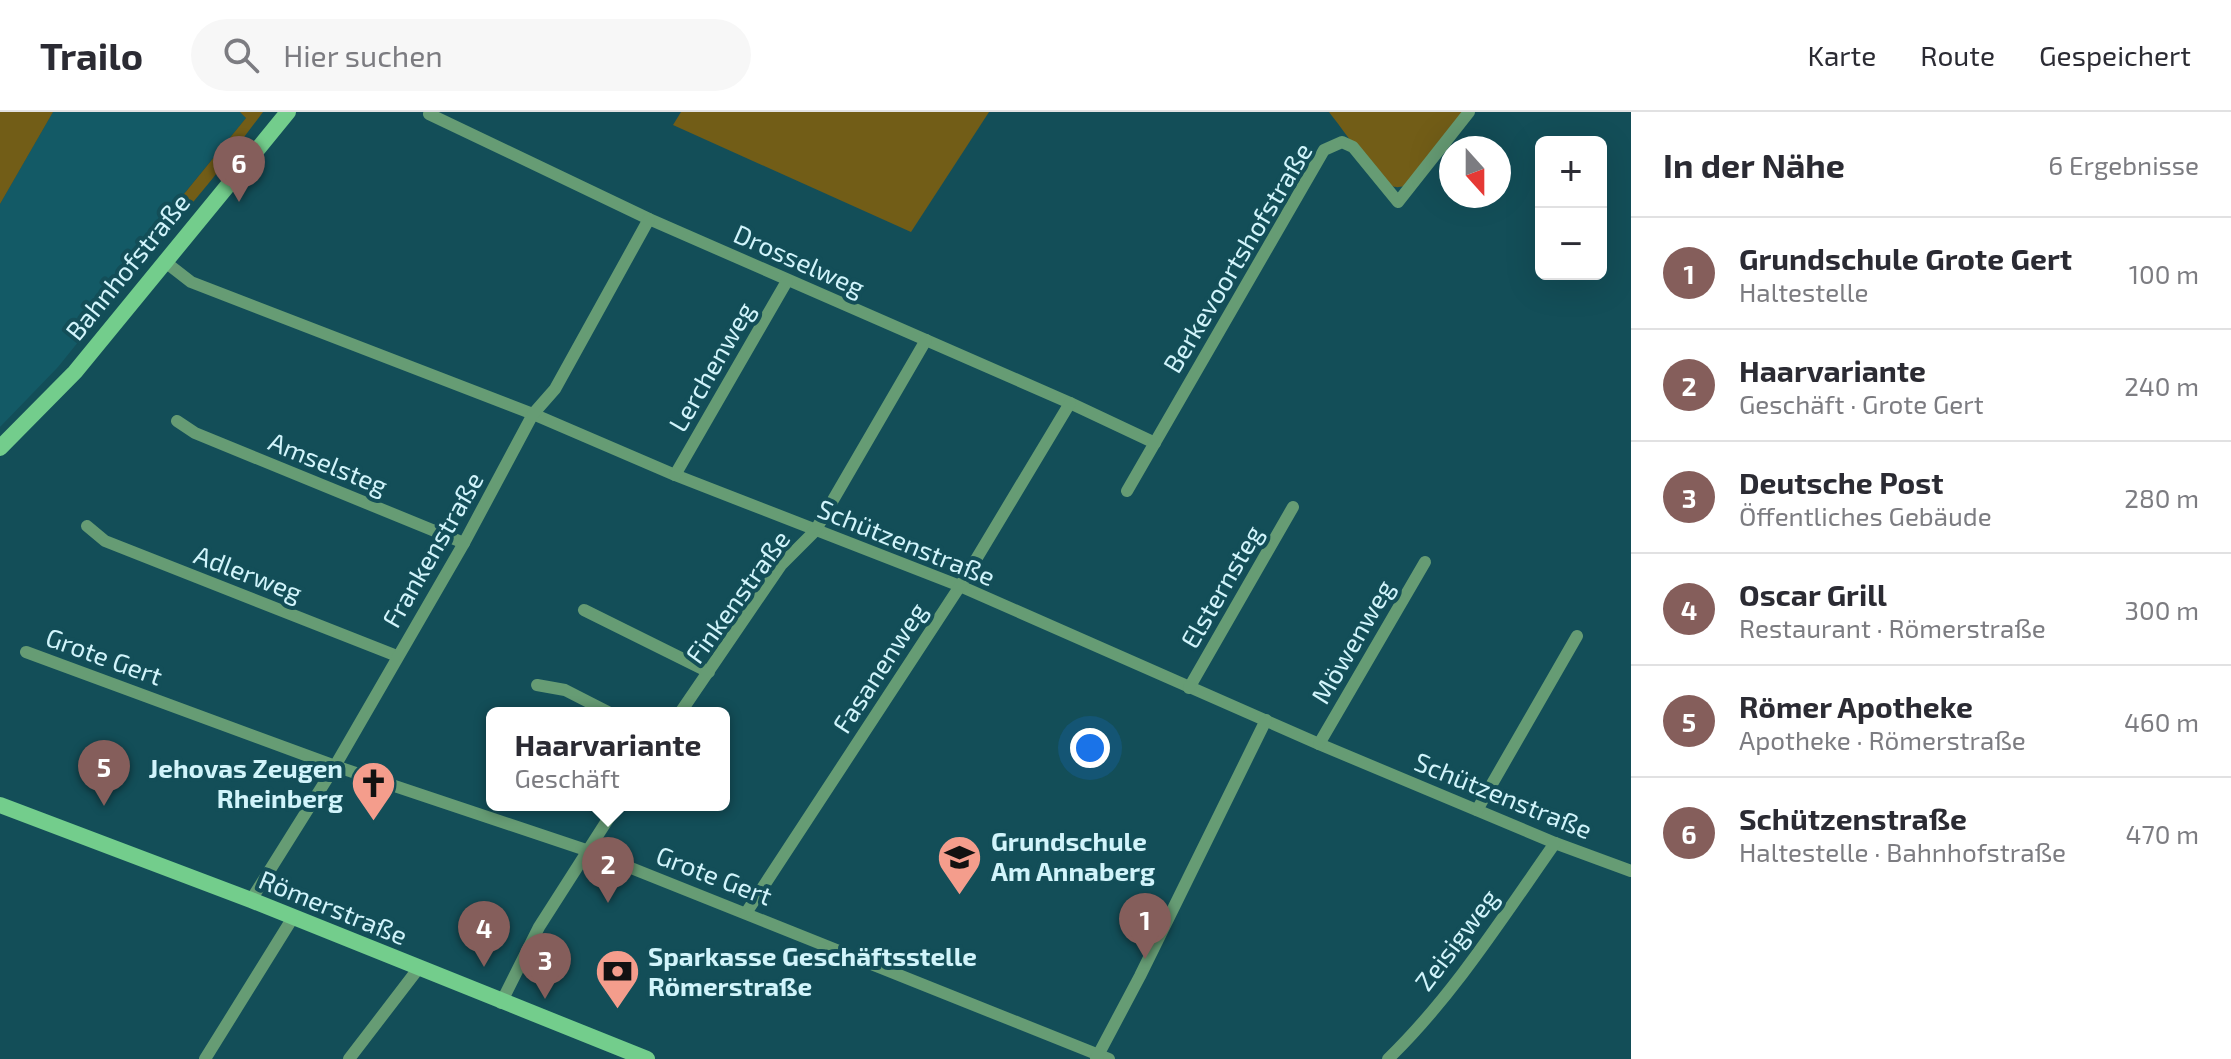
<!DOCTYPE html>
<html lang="de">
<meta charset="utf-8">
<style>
body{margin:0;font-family:"Exo 2",sans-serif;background:#f7f7f7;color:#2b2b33}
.controls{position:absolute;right:24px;top:24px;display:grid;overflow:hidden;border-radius:12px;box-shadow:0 8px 32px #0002}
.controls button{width:72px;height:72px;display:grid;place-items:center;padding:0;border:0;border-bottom:2px solid #e1e1e2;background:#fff;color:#2b2b33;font:40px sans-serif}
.compass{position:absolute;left:1439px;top:24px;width:72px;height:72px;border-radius:50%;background:#fff;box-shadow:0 8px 32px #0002;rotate:159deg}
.you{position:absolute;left:1090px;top:636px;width:28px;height:28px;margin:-20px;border:6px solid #fff;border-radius:50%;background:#1a73e8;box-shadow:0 0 0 12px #1a73e833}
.badge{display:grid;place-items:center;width:52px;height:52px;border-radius:50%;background:#855e5b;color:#fff;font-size:26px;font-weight:700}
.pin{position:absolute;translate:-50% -66px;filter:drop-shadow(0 2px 4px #0008)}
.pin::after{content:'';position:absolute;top:42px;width:28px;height:24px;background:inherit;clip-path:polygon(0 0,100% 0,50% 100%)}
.popup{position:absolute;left:486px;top:595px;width:244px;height:104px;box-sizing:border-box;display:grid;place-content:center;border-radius:12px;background:#fff;filter:drop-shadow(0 2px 6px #0005);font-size:26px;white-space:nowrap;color:#7c7c81}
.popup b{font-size:30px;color:#2b2b33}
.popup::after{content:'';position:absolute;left:50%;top:100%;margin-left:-16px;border:16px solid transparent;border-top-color:#fff}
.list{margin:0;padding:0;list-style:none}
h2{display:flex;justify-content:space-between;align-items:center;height:104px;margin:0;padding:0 32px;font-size:34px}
h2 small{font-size:26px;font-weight:400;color:#7c7c81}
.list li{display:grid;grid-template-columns:52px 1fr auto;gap:24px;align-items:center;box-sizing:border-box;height:112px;padding:0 32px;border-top:2px solid #e1e1e2}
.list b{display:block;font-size:30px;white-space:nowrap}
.list p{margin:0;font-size:26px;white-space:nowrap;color:#7c7c81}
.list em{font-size:26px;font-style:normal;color:#7c7c81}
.icon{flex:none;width:44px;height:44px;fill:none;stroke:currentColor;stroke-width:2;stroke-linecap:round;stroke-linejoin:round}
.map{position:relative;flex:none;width:1631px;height:947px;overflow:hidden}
header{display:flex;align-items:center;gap:48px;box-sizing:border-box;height:112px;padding:0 40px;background:#fff;border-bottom:2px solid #e1e1e2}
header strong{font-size:38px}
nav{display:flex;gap:44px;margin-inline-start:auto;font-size:28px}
.search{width:560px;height:72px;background:#f7f7f7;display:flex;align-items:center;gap:20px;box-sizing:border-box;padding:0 28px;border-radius:44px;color:#7c7c81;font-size:30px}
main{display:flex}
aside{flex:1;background:#fff}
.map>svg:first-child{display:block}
</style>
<header>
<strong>Trailo</strong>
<div class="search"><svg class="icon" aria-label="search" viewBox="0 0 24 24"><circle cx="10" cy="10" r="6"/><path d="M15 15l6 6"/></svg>Hier suchen</div>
<nav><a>Karte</a><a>Route</a><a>Gespeichert</a></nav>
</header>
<main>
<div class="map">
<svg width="1631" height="947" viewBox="0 0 1631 947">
<rect width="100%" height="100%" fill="#134e58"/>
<polygon fill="#135a66" points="53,0 240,0 246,6 86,201 95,209 58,255 0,315 0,92"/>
<g fill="#725d17">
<polygon points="0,0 53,0 0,92"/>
<polygon points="240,0 263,0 213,66 95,209 86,202 246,6"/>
<polygon points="681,0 989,0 911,120 673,13"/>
<path d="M1329 0H1463L1405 74C1399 75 1397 76 1392 74 1376 66 1342 16 1329 0Z"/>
</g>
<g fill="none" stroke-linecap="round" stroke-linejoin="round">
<g stroke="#669c74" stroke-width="12">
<polyline points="429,2 649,107 1070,291 1155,331"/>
<polyline points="164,149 191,170 533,302 675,363 960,474 1319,632 1555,731 1631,759"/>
<polyline points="177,309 195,321 464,431"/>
<polyline points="675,363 787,169"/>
<polyline points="1127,379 1324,38 1342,30 1353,35 1398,90 1469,0"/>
<polyline points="87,414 105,429 397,544"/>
<polyline points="584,498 709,560"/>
<polyline points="26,540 335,654 586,738 1109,947"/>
<polyline points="537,573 565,578 610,601"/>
<polyline points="1189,576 1293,395"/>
<polyline points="680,601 781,453 815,419 926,228"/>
<polyline points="1319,632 1425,450"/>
<polyline points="1477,698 1577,524"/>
<polyline points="251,788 335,654 464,431 533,302 555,277 649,107"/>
<polyline points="746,801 960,474 1070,291"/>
<polyline points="501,891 539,815 617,693"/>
<polyline points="205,947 292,807"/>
<polyline points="349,947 418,857"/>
<polyline points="1096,947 1140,864 1266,608"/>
<path d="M1388 947C1453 884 1503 805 1555 731"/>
</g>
<g stroke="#73cd8c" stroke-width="16">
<polyline points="0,336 75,260 288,0"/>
<polyline points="0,693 251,788 647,947"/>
</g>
</g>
<defs>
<symbol id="church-pin" viewBox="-11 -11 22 30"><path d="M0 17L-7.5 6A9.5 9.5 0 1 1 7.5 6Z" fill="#f49d8c" stroke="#134e58"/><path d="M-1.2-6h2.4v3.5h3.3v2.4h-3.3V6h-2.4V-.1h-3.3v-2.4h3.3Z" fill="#111"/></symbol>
<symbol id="school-pin" viewBox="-11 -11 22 30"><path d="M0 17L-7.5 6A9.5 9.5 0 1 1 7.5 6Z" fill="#f49d8c" stroke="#134e58"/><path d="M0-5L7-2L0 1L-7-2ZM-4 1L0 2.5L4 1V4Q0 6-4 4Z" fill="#111"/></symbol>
<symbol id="bank-pin" viewBox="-11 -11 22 30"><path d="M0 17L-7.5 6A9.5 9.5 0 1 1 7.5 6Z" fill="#f49d8c" stroke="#134e58"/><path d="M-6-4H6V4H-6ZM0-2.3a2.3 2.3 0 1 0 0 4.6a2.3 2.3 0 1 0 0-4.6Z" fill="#111"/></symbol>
</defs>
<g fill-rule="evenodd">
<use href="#church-pin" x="348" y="646" width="51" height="69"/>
<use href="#school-pin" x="934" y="720" width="51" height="69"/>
<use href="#bank-pin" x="592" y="834" width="51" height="69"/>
</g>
<g text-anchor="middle" stroke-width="8" stroke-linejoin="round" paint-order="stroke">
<g font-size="26" fill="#d1f4fb" stroke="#134e58">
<text transform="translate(1238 146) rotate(-59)" y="9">Berkevoortshofstraße</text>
<text transform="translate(799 149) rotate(24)" y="9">Drosselweg</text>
<text transform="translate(128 155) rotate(-51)" y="9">Bahnhofstraße</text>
<text transform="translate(712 255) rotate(-60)" y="9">Lerchenweg</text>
<text transform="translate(328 352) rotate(22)" y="9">Amselsteg</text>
<text transform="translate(906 431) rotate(22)" y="9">Schützenstraße</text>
<text transform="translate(433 438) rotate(-60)" y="9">Frankenstraße</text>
<text transform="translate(248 462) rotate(21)" y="9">Adlerweg</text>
<text transform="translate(1222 475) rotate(-60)" y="9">Elsternsteg</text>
<text transform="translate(738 485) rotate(-54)" y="9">Finkenstraße</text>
<text transform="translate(1353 530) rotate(-60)" y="9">Möwenweg</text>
<text transform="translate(104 545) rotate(20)" y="9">Grote Gert</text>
<text transform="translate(880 556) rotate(-57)" y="9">Fasanenweg</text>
<text transform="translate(1503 684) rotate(22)" y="9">Schützenstraße</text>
<text transform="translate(714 764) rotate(21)" y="9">Grote Gert</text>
<text transform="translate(333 796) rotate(22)" y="9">Römerstraße</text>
<text transform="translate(1457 828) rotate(-53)" y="9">Zeisigweg</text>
</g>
<g font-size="26" font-weight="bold" fill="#d1f4fb" stroke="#134e58" text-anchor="start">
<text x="343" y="666" text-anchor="end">Jehovas Zeugen<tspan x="343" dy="30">Rheinberg</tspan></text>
<text x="991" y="739">Grundschule<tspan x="991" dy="30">Am Annaberg</tspan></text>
<text x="648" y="854">Sparkasse Geschäftsstelle<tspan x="648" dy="30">Römerstraße</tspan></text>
</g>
</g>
</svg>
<div class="controls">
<button>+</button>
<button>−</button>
</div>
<svg class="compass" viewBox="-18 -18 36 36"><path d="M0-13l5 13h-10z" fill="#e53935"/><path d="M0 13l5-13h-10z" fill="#7c7c81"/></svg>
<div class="you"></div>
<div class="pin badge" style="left:1145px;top:847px">1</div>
<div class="pin badge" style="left:608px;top:791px">2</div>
<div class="popup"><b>Haarvariante</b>Geschäft</div>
<div class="pin badge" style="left:545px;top:887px">3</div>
<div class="pin badge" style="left:484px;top:855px">4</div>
<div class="pin badge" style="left:104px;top:694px">5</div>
<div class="pin badge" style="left:239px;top:90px">6</div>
</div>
<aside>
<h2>In der Nähe<small>6 Ergebnisse</small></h2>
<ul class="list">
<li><span class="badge">1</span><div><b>Grundschule Grote Gert</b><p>Haltestelle</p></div><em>100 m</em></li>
<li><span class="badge">2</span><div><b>Haarvariante</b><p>Geschäft · Grote Gert</p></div><em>240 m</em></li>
<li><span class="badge">3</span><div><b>Deutsche Post</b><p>Öffentliches Gebäude</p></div><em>280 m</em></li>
<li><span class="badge">4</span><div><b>Oscar Grill</b><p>Restaurant · Römerstraße</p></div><em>300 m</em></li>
<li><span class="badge">5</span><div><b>Römer Apotheke</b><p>Apotheke · Römerstraße</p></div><em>460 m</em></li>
<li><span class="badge">6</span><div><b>Schützenstraße</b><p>Haltestelle · Bahnhofstraße</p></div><em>470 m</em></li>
</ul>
</aside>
</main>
